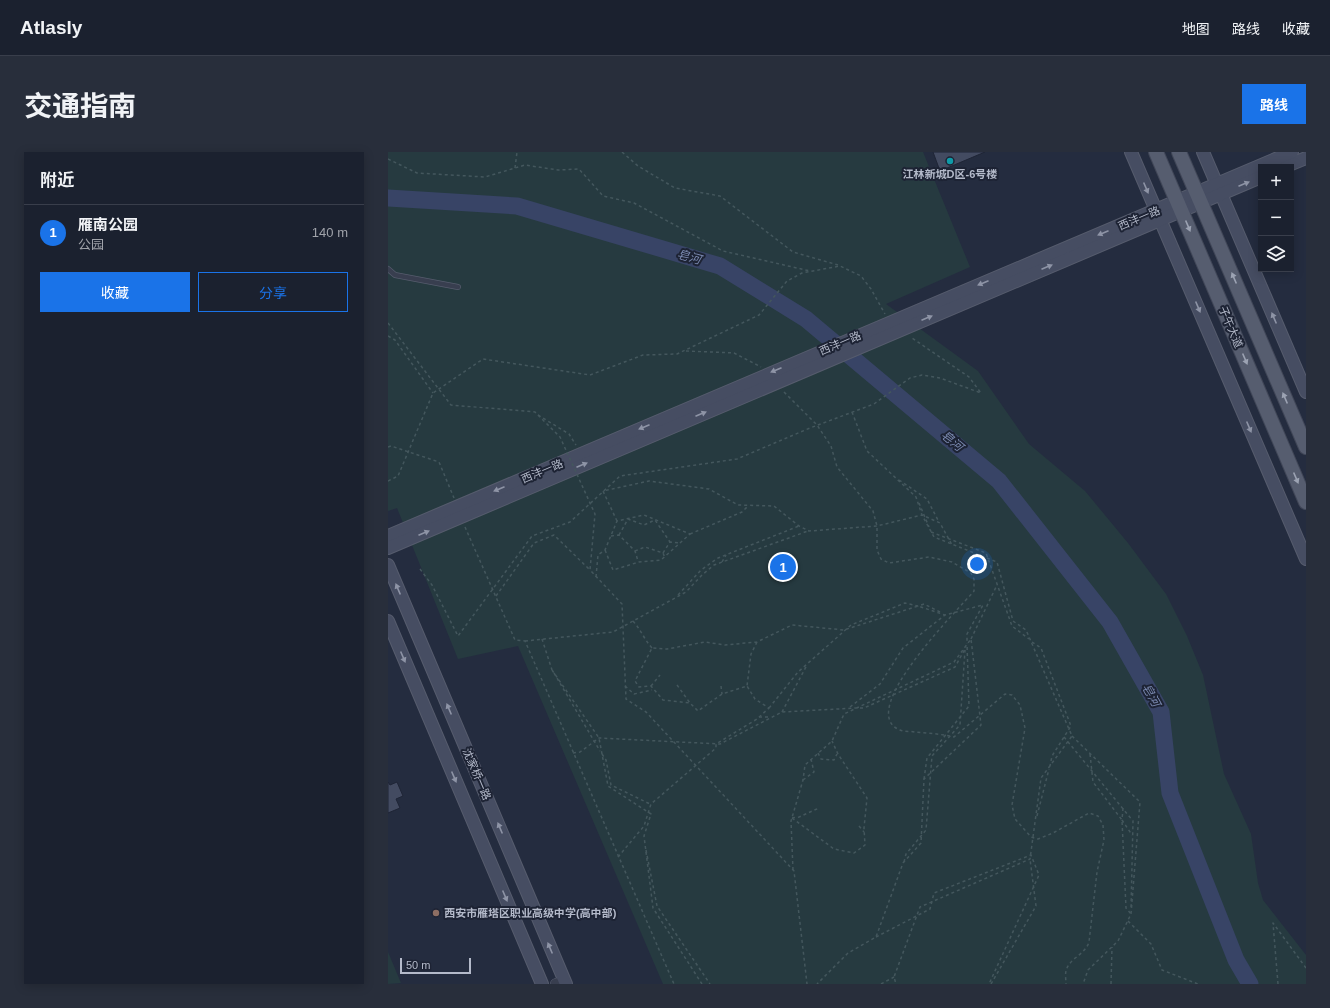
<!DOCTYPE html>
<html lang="zh">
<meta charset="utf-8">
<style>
body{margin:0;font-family:Helvetica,"Noto Sans SC",sans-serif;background:#282e3b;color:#f1f3f6}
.controls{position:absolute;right:12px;top:12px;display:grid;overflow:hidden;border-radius:0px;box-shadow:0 2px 10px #0003}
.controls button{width:36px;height:36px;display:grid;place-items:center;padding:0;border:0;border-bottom:1px solid #393e4b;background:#1b212f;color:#f1f3f6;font:20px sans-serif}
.scale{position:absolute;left:12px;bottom:10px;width:71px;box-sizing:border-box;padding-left:4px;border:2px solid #b4baca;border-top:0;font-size:11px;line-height:14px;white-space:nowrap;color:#b4baca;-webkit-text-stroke:3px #1d2334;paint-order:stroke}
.you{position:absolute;left:589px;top:412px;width:14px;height:14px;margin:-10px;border:3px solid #fff;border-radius:50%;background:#1a73e8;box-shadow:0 0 0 6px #1a73e833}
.badge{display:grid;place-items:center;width:26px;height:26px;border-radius:50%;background:#1a73e8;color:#fff;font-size:13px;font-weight:700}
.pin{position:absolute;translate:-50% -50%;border:2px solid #fff;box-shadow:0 1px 4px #0006}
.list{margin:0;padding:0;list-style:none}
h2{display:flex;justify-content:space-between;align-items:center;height:52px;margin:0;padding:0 16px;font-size:17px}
h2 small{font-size:13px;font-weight:400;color:#a0a3aa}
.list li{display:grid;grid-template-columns:26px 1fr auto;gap:12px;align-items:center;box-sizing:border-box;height:56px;padding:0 16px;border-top:1px solid #393e4b}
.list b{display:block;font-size:15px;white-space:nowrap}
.list p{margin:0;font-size:13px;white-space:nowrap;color:#a0a3aa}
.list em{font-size:13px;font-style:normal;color:#a0a3aa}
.actions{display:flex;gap:8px;padding:12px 16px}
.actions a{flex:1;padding:9px 0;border:1px solid #1a73e8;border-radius:0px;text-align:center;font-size:14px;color:#1a73e8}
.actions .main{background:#1a73e8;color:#fff}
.icon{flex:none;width:22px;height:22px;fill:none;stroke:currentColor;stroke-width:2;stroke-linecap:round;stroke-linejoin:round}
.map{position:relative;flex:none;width:918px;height:832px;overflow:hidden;border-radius:0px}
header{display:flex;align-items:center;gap:24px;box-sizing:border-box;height:56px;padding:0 20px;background:#1b212f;border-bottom:1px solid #393e4b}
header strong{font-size:19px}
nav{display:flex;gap:22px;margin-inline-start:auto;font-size:14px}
.intro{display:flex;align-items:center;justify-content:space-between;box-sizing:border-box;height:96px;padding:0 24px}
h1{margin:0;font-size:28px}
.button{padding:10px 18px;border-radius:0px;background:#1a73e8;color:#fff;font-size:14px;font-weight:700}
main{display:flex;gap:24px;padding:0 24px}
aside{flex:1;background:#1b212f;border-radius:0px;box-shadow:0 2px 10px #0003}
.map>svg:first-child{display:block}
</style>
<header>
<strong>Atlasly</strong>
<nav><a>地图</a><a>路线</a><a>收藏</a></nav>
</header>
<div class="intro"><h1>交通指南</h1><a class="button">路线</a></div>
<main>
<aside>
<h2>附近<small></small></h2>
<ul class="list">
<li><span class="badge">1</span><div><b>雁南公园</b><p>公园</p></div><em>140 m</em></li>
</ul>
<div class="actions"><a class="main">收藏</a><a>分享</a></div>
</aside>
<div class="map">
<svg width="918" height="832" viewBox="0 0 918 832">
<rect width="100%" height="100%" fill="#242c3f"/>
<g fill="#263a40">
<polygon points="0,0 535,0 582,115 498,152 590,219 641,292 697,339 740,391 778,442 799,484 815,523 836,622 863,682 870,731 875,748 918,803 918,832 275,832 130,494 70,507 9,356 0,359"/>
<polygon points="0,800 13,831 0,832"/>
</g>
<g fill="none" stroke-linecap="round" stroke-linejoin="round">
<polyline stroke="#384466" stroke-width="17" points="0,46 129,54 332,114 418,167 611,329 722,470 773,560 782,641 848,808 862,832"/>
</g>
<g fill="#434b61" stroke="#1f2536">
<polygon points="545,0 597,0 552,19"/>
<polygon points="0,630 2,633 9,630 15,644 8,647 12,656 0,661"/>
</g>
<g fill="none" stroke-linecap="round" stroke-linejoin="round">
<defs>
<polyline id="service" points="0,117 7,123 70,135"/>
<polyline id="tertiary" points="168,832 177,830"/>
<g id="secondary">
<polyline points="743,0 918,407"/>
<polyline points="815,0 918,240"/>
<polyline points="896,15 918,6"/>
<polyline points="0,384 904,0"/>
<polyline points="0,396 873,25"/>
<polyline points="0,413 178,832"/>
<polyline points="0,469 154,832"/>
</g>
<g id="primary">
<polyline points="768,0 918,350"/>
<polyline points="791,0 918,295"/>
</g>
</defs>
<use href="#service" stroke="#565c6d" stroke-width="6"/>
<use href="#tertiary" stroke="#565c6d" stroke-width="12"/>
<use href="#secondary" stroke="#565c6d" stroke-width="14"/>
<use href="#primary" stroke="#414758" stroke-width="16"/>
<g stroke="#44575d" stroke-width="1.5" stroke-dasharray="3 3" stroke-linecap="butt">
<polyline points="234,0 250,14 287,36 332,44 405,100 450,113"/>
<polyline points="0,7 29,21 97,25 137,13 170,18 191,17 215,44 246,51 335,99 422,119"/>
<polyline points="127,16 129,0"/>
<polyline points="0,184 7,188 45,241"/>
<polyline points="298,199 346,201 373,215"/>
<path d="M396 240 429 273 443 294 449 315 485 359 489 374V398L493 407 501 411 541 405 564 410 583 421 586 427V439C572 456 466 560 512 578 516 580 522 579 527 580 540 581 553 582 566 585L617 542 624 543 632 553 637 576 624 653 627 667 643 685 650 687 665 681 701 661 710 664 715 673 716 688 709 720 701 790C697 803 681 806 678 819 677 823 678 828 678 832"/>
<polyline points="464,260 479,299 528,345 534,363 546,385 609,410 625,469 638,478 684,584 653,626 642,707 532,755 506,825 508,832"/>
<polyline points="150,263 181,282 188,293"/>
<polyline points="0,295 3,294 51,310 66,346"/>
<polyline points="511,328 539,347 551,370"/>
<polyline points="0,329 10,324 45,241 95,207 202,223 255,203 289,202 371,163 399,129 414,121 452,114 473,124 483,137 497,162"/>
<polyline points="531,351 541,375"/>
<polyline points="229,369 215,339 261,329 321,337 350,353 386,354 411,374 421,379 489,374 534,363 552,371 564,393"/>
<polyline points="77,375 127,488 137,489 286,832"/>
<polyline points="543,380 598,401 624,474 641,487"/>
<polyline points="302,382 354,360 360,354"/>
<polyline points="231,383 240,367 256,373 267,368 282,390"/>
<polyline points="223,384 231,383 247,399 250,409"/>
<polyline points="247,399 257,395 275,401 277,406"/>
<polyline points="275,401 282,390 292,391"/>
<polyline points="334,410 338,403"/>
<polyline points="32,417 44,433 70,484 144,384 182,370 232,324 349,307 422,276 486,252 522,226 534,223 552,226 593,241 581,225 524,186"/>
<polyline points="208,425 210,403 217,398 229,369 256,363 302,382 273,408 251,410 225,418 217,398"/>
<polyline points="290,443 313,418 330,406 411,374"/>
<polyline points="108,444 146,391 166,383 202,418"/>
<path d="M245 469C253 478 256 487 264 496"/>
<polyline points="154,487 164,518"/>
<polyline points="583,487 609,433"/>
<polyline points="137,489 225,480 298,440 314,423 326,413 420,379"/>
<polyline points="369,490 363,502 359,534 334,542 310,559 302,551 275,548 263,534 251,535 247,529 264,496 279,497 317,490 337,493 369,490 404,473 456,478 530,454 557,463"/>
<polyline points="644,490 653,496 683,574 664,604 662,614"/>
<polyline points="164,518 211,586 220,634 263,662 256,684 265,756 314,832"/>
<polyline points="166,521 212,599"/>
<polyline points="289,533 302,551"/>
<polyline points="237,534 246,542 264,538"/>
<polyline points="263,534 272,523"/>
<polyline points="333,534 334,542"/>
<polyline points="462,555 492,532 515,496 557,463 595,453 579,482 579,492"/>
<polyline points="381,556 410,520 463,473 517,451 530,454 536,452 552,460"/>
<polyline points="472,556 476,556 567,515 577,497"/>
<polyline points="394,560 419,513"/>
<polyline points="371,565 381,565"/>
<polyline points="684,584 752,650 743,762 730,789 700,818 695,832"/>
<polyline points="676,585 745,669 743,758"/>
<polyline points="185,601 192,600 211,586 332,592 394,560 468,556"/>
<polyline points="430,601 433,607 446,608 449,602"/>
<polyline points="214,602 218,608 223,633 262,652"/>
<polyline points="702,602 705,630 734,668 738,756 743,762"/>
<polyline points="536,627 539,606 581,554 579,492"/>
<polyline points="415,628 426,620 423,607"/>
<polyline points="735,656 734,668 744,683"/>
<polyline points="649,664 661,617"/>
<polyline points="404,666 446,697 466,701 477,693 476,676 479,646 450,602 444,589"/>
<polyline points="404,666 411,665 431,656"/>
<polyline points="471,674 476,680"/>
<polyline points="258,698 269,754 322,832"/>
<polyline points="230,705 256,674 263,652 328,596 328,592 369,567 381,556 367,547 359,534"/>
<polyline points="516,710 518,702 538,678 544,604 572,573 577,498"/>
<polyline points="405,718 403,669 415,628 417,613 444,589 456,562 566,510 583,487 593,573 536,627 533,691 515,711 488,785 460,801 429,832"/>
<polyline points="740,769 763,792 774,818 810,832"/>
<polyline points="488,785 542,757 546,741 643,703 651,723 601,832"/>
<polyline points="493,832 506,825"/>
<polyline points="603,832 648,754 642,707"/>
<polyline points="723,832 724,795"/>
<polyline points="890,832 885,771 918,816"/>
</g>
<use href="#service" stroke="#383e4f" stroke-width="4.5"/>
<use href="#tertiary" stroke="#383e4f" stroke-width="11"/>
<use href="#secondary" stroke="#464d62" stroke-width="12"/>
<use href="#primary" stroke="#565d6f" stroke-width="14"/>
<polyline stroke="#44575d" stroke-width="1.5" stroke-dasharray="3 3" stroke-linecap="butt" points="0,171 63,253 147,260 172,285 207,362 202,418 234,452 238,547 258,560 406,719 419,832"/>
</g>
<defs><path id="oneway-solid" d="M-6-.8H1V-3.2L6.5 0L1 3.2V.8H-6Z"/></defs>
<g fill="#8e94a6">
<use href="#oneway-solid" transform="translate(856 32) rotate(-23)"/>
<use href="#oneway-solid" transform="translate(758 36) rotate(67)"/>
<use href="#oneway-solid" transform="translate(715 81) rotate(157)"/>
<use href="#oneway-solid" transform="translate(659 115) rotate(-23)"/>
<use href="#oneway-solid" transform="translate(595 131) rotate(157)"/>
<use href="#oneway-solid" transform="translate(810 155) rotate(67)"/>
<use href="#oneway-solid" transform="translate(539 166) rotate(-23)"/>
<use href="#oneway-solid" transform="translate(886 166) rotate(-113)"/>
<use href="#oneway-solid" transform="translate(388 218) rotate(157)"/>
<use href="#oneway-solid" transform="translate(313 262) rotate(-23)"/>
<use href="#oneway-solid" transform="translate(256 275) rotate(157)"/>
<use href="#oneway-solid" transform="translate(861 275) rotate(67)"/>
<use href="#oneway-solid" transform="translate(194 313) rotate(-23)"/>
<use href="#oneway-solid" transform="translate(111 337) rotate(157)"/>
<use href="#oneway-solid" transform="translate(36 381) rotate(-23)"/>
<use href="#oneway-solid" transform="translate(10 437) rotate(-113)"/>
<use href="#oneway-solid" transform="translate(15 505) rotate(67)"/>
<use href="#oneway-solid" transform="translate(61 557) rotate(-113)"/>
<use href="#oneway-solid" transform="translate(66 625) rotate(67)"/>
<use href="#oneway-solid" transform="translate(112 676) rotate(-113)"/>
<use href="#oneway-solid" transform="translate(117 744) rotate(67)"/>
<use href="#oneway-solid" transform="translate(162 796) rotate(-113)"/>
</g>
<g fill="#9ca3b3">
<use href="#oneway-solid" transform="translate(800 74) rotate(67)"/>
<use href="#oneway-solid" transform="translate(846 126) rotate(-113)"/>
<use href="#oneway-solid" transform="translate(857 207) rotate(67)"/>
<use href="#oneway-solid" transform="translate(897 246) rotate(-113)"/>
<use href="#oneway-solid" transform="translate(908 326) rotate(67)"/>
</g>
<circle fill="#0f9aa8" stroke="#1d2334" stroke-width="1.5" cx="562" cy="9" r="4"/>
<circle fill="#8d6e63" stroke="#1d2334" stroke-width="1.5" cx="48" cy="761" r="4"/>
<g text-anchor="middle" stroke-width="4" stroke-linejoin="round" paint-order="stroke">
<g font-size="11" font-weight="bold" fill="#b4baca" stroke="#1d2334">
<text x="562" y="26">江林新城D区-6号楼</text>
<text x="56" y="765" text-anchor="start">西安市雁塔区职业高级中学(高中部)</text>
</g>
<g font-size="11" fill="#b4baca" stroke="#1d2334">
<text transform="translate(751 66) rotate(-23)" y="4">西沣一路</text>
<text transform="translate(843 175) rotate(67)" y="4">子午大道</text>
<text transform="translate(452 191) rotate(-23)" y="4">西沣一路</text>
<text transform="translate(154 319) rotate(-23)" y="4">西沣一路</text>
<text transform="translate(89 622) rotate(67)" y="4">沈家桥一路</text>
</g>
<g font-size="12" font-style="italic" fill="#7c8bb2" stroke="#1d2334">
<text transform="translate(301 105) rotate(16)" y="4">皂河</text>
<text transform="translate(564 289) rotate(40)" y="4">皂河</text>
<text transform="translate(763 543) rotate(61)" y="4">皂河</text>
</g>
</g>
</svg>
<div class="controls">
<button>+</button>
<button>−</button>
<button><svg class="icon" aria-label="layers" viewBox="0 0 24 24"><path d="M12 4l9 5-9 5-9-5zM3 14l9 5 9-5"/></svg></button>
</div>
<div class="scale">50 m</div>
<div class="you"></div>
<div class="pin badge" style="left:395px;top:415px">1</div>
</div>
</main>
